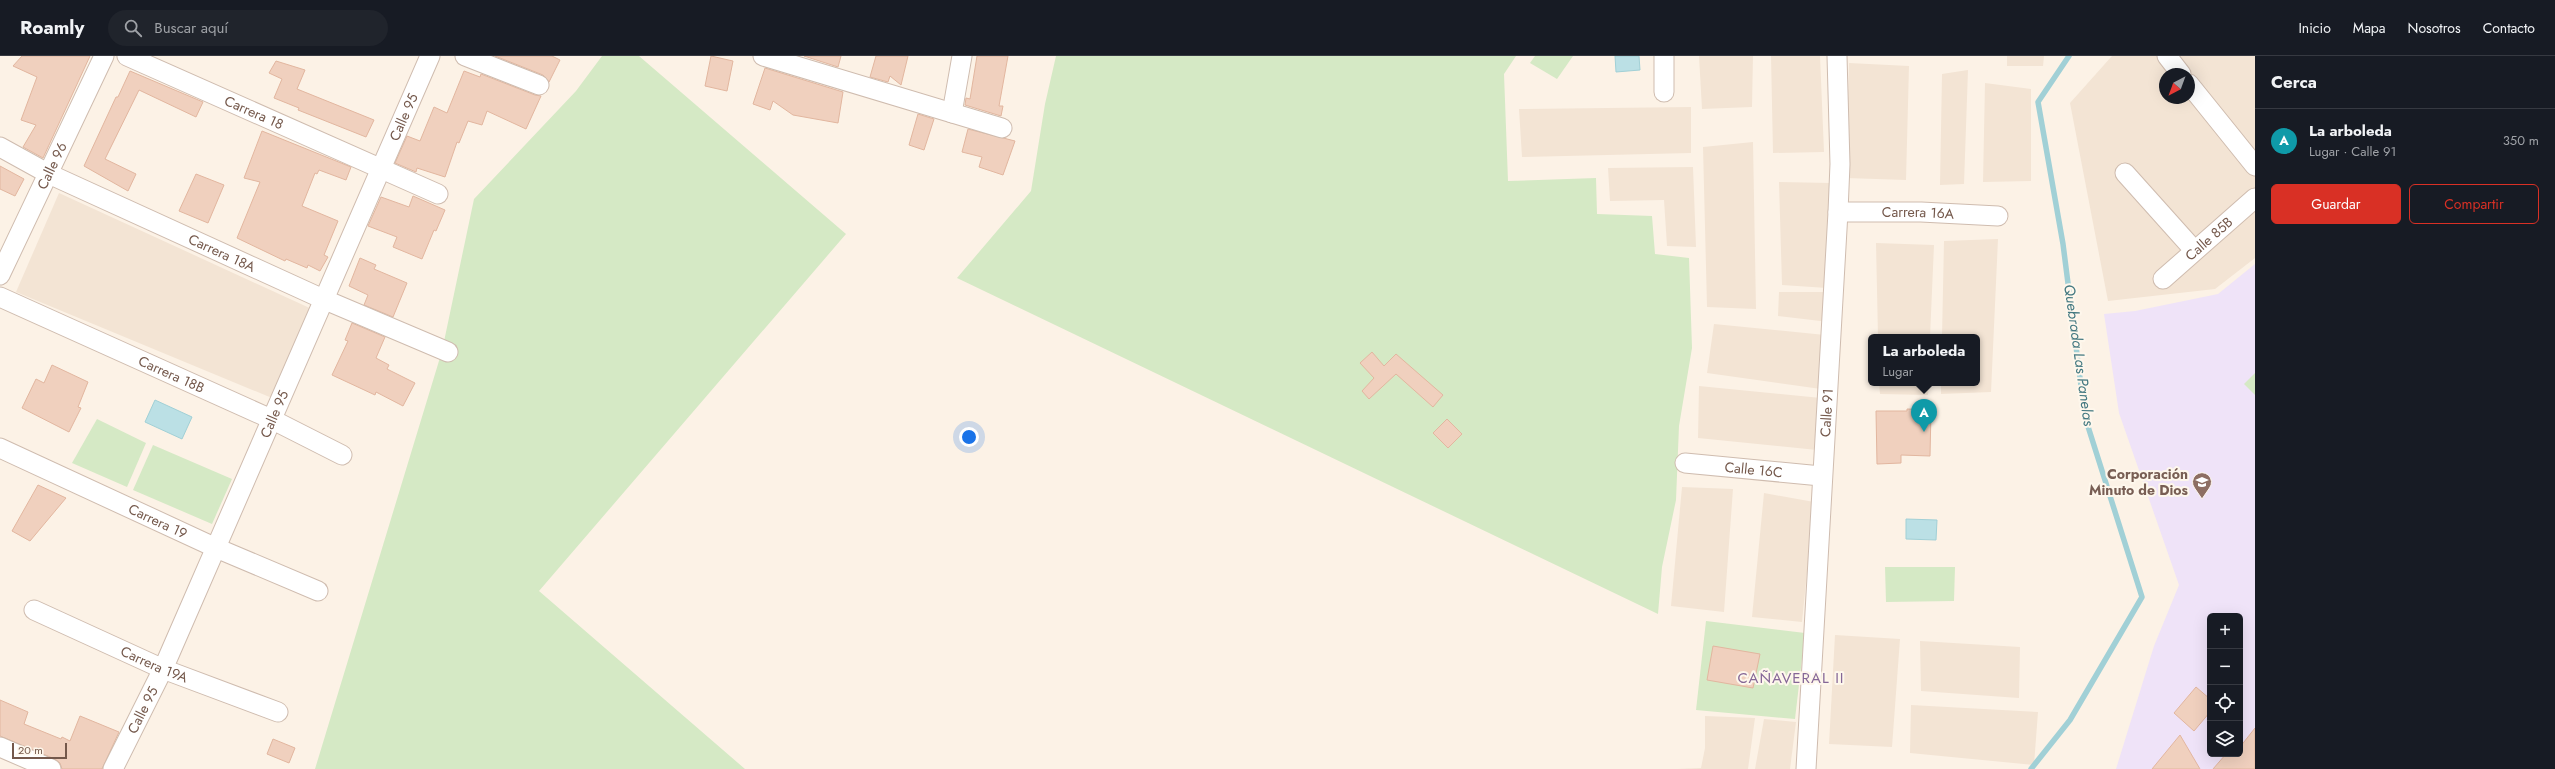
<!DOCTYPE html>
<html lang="es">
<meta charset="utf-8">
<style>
body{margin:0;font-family:Jost,sans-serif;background:#20242c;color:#f1f3f6}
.controls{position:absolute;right:12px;bottom:12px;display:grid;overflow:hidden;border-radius:6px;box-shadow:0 4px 16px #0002}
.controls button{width:36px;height:36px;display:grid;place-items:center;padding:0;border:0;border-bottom:1px solid #363941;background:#171b24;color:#f1f3f6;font:20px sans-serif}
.compass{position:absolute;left:2159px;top:12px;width:36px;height:36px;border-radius:50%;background:#171b24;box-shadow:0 4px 16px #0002;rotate:221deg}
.scale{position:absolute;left:12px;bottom:10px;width:55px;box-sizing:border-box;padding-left:4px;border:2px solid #74584b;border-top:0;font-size:11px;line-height:14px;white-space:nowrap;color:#74584b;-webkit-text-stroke:3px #fef7ec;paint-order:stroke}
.you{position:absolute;left:969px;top:381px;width:14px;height:14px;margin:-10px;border:3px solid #fff;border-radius:50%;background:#1a73e8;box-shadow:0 0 0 6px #1a73e833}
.badge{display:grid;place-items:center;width:26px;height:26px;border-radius:50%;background:#d93025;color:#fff;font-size:13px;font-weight:700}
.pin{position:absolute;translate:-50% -33px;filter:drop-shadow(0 1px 2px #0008)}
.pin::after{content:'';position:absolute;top:21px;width:14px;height:12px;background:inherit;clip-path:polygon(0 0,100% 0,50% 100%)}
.popup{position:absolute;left:1868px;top:278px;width:112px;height:52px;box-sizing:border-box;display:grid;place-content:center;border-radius:6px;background:#171b24;filter:drop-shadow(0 1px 3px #0005);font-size:13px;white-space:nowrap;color:#9ea1a6}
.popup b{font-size:15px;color:#f1f3f6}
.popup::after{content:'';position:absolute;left:50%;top:100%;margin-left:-8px;border:8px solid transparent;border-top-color:#171b24}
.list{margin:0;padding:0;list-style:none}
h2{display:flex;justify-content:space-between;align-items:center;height:52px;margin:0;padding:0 16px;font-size:17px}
h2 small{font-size:13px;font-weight:400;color:#9ea1a6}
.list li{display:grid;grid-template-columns:26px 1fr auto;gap:12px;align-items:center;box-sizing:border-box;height:64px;padding:0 16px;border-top:1px solid #363941}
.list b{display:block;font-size:15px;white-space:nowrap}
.list p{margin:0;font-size:13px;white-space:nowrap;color:#9ea1a6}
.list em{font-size:13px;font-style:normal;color:#9ea1a6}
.actions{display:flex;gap:8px;padding:12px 16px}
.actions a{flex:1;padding:9px 0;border:1px solid #d93025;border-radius:6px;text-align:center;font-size:14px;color:#d93025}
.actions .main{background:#d93025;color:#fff}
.icon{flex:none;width:22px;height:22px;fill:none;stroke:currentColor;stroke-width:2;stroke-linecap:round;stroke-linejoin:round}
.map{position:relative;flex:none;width:2255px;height:713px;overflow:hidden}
header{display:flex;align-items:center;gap:24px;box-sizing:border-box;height:56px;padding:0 20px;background:#171b24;border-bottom:1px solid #363941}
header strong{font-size:19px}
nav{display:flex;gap:22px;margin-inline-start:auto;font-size:14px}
.search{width:280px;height:36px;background:#20242c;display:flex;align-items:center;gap:10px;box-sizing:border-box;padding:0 14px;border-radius:22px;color:#9ea1a6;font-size:15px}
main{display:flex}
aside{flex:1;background:#171b24}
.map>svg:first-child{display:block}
</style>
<header>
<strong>Roamly</strong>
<div class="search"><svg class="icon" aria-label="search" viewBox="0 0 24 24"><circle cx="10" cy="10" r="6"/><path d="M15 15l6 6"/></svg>Buscar aquí</div>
<nav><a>Inicio</a><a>Mapa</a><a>Nosotros</a><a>Contacto</a></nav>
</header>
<main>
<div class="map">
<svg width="2255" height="713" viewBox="0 0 2255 713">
<rect width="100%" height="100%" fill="#fcf2e6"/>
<g fill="#f3e4d4" fill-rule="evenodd">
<polygon points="1699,0 1753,0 1752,51 1702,53"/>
<polygon points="1771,0 1820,0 1824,96 1773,97"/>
<polygon points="2007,0 2044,0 2043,10 2007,10"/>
<path d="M2112 0H2255V202L2215 233 2108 245 2070 47ZM2165 18H2189V42H2165Z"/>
<polygon points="1849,7 1909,10 1906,124 1846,122"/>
<polygon points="1968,14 1964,128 1940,129 1942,18"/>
<polygon points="1985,27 2031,33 2031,125 1983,126"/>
<polygon points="1691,51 1691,97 1522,101 1519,53"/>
<polygon points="1753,86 1756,253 1707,251 1703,91"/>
<polygon points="1693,111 1696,191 1667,190 1664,144 1610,145 1608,112"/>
<polygon points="1779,126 1831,127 1827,232 1782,229"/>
<polygon points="59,137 314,254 272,342 16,236"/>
<polygon points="1998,183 1991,336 1941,338 1941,327 1977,327 1977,281 1942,281 1944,185"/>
<polygon points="1876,187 1934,189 1930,281 1878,281"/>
<polygon points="1779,236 1830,236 1829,266 1778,260"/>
<polygon points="1714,268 1825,279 1821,333 1707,317"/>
<polygon points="1879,327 1929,327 1928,339 1880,338"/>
<polygon points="1699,330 1821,342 1817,394 1698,382"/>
<polygon points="1682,431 1733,433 1724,556 1671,550"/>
<polygon points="1764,437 1814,446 1802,566 1752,561"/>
<polygon points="1835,579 1900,583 1892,691 1829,688"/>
<polygon points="1920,585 2020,591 2019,642 1921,635"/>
<polygon points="1911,649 2038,656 2034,709 1910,697"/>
<polygon points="1705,660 1755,662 1748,713 1677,713 1701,712 1705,692"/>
<polygon points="1764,663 1796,666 1790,713 1755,713"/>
</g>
<path fill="#efe3f8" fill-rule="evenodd" d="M2255 208V713H2116L2154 590 2179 529 2119 357 2104 258 2135 255 2218 238ZM2210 560H2240V698H2210Z"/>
<g fill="#d5e9c5">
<polygon points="602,0 639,0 846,178 539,535 745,713 315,713 442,295 474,143 576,35"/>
<polygon points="1056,0 1516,0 1504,18 1508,125 1596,122 1597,158 1652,160 1655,198 1689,202 1692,292 1679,370 1676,444 1662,511 1658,558 957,222 1031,135 1045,48"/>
<polygon points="1535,0 1573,0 1557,23 1530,7"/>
<polygon points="2255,317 2255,339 2244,328"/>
<polygon points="97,363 146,387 127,431 72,407"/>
<polygon points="153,389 232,423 212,468 133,434"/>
<polygon points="1885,511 1955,511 1954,545 1886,546"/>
<polygon points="1706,565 1805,577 1795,663 1696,654"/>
</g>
<g fill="#bbe0e5" stroke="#a1d0d6">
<polygon points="1615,0 1639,0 1640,14 1616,16"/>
<polygon points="155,344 192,361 182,383 145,366"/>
<polygon points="1906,463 1937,464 1936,484 1906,483"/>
</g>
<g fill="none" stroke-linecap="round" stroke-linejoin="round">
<polyline stroke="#a1d0d6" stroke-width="5.5" points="2031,713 2070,664 2142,541 2085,361 2063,188 2038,46 2069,0"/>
</g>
<g fill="#f0d0be" stroke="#e2b69f">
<polygon points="22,0 90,0 43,102 23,91 36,69 21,64 37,21 13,10"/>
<polygon points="495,0 552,0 560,4 549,26 543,19"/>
<polygon points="711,0 733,5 727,35 705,30"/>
<polygon points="804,0 841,0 838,11"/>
<polygon points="876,0 908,0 901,29 890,20 888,26 870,21"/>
<polygon points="977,0 1008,0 999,50 1003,50 1001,60 965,49 966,42 970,43"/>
<polygon points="276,5 305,14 297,33 374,64 366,81 298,54 299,52 274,42 282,23 269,17"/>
<polygon points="765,12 843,36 838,67 793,59 773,45 770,54 753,48"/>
<polygon points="130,15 203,46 196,61 139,34 105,103 136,118 128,135 84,110 116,41 118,41"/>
<polygon points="464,15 480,21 481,18 535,39 541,40 526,73 487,55 482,69 468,65 459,87 457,86 445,121 417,112 416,116 395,107 407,80 420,85 434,51 447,57"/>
<polygon points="918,58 934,63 924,94 909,89"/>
<polygon points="968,73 1015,85 1003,119 979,111 982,101 962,96"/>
<polygon points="262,75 351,111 346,124 319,114 317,118 315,117 302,150 338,165 324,199 328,201 320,215 308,209 307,212 286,203 285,205 237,182 260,126 244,122"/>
<polygon points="0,110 24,123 15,140 0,133"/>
<polygon points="196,118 224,129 208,167 179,155"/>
<polygon points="413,140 445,154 436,175 434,174 422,203 393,191 397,181 368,170 381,141 409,151"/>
<polygon points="360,202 376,209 374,213 407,227 393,261 364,249 368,239 349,230"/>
<polygon points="352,267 385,281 376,302 389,309 387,313 415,327 403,350 376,336 375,339 332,319 348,285 345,284"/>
<polygon points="1372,296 1384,310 1396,298 1443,339 1433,351 1396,318 1369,343 1362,335 1374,322 1360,307"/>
<polygon points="52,309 88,326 78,351 81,352 69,376 22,352 36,323 44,327"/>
<polygon points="1907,353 1931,354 1930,400 1901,399 1901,407 1877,408 1876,355 1907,355"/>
<polygon points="1447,363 1462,378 1448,392 1433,377"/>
<polygon points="38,429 66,442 30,485 12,475"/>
<polygon points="1713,590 1760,598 1753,632 1707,624"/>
<polygon points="2196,631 2210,643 2210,656 2194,675 2174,657"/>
<polygon points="0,644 28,656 24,668 61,683 62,681 70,685 80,660 119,676 102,713 62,713 60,707 55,703 0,680"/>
<polygon points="2255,672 2255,713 2213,713 2226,698 2240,698 2240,691"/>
<polygon points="2180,679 2200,713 2152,713"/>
<polygon points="273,683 295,692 289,707 267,698"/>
</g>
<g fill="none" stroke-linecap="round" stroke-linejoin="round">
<defs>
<g id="minor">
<path id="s1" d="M127 0 438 138"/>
<polyline points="465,0 539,29"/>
<polyline points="763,0 1002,72"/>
<polyline points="2167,0 2181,18"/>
<polyline points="2189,28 2255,110"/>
<polyline points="1664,36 1664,0"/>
<polyline points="952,57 962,0"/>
<path id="s2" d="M0 91 49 118 323 243 448 296"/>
<polyline points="2125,117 2194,194"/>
<path id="s3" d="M1838 156H1921L1998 160"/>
<path id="s4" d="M0 219 104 0"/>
<path id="s5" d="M2163 223 2255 142"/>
<path id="s6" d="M0 241 271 363 342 399"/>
<path id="s7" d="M0 392 214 491 318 535"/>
<path id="s8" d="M1685 407 1821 420"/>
<path id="s9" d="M34 554 163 613 278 656"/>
<polyline points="0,691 51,713"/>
<path id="s10" d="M113 713 163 613 430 0"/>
<path id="s11" d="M1806 713 1838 156 1840 108 1837 0"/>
</g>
</defs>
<use href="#minor" stroke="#cfbcaf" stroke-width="21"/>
<use href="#minor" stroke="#fff" stroke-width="19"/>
</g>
<defs>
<symbol id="university-pin" viewBox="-11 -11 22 30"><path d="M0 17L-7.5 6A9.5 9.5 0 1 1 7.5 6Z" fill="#8d6e63" stroke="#fef7ec"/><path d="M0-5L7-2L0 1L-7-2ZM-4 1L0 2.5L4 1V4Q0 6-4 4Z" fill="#fff"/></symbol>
</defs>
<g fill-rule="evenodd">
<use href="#university-pin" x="2191" y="415" width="22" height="30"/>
</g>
<g text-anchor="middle" stroke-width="4" stroke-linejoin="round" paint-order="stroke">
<g font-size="14" fill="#74584b" stroke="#fef7ec">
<text dy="5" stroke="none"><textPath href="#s1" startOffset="139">Carrera 18</textPath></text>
<text dy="5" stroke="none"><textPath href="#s10" startOffset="714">Calle 95</textPath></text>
<text dy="5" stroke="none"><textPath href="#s4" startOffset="121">Calle 96</textPath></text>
<text dy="5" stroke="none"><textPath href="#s3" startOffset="80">Carrera 16A</textPath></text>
<text dy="5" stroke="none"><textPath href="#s5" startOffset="61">Calle 85B</textPath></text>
<text dy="5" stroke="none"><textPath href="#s2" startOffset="246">Carrera 18A</textPath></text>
<text dy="5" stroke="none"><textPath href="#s6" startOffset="188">Carrera 18B</textPath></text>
<text dy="5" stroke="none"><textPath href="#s10" startOffset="390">Calle 95</textPath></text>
<text dy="5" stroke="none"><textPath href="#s11" startOffset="357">Calle 91</textPath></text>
<text dy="5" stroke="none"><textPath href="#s8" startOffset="69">Calle 16C</textPath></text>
<text dy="5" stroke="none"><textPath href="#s7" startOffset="174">Carrera 19</textPath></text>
<text dy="5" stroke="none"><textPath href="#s9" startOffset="132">Carrera 19A</textPath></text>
<text dy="5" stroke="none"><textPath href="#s10" startOffset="66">Calle 95</textPath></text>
</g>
<g font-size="14" font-weight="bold" fill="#785e54" stroke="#fef7ec" text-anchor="end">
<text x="2188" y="423">Corporación<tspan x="2188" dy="16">Minuto de Dios</tspan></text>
</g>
<g font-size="15" font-style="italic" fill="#437880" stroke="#fef7ec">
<text transform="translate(2079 299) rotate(82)" y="5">Quebrada Las Panelas</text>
</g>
<g font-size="15" letter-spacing="1" fill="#856797" stroke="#fef7ec">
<text x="1791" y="627">CAÑAVERAL II</text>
</g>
</g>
</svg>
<div class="controls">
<button>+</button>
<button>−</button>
<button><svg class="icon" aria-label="locate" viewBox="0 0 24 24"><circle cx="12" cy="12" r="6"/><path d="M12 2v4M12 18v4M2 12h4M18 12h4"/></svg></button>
<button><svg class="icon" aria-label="layers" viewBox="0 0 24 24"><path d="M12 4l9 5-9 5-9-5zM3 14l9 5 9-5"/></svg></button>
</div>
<svg class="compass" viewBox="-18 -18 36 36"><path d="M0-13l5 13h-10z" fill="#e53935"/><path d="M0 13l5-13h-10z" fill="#9ea1a6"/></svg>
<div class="scale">20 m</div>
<div class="you"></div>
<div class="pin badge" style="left:1924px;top:376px;background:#0f9aa8">A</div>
<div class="popup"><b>La arboleda</b>Lugar</div>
</div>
<aside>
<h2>Cerca<small></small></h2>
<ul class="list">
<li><span class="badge" style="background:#0f9aa8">A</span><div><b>La arboleda</b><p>Lugar · Calle 91</p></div><em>350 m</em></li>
</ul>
<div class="actions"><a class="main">Guardar</a><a>Compartir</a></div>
</aside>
</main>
